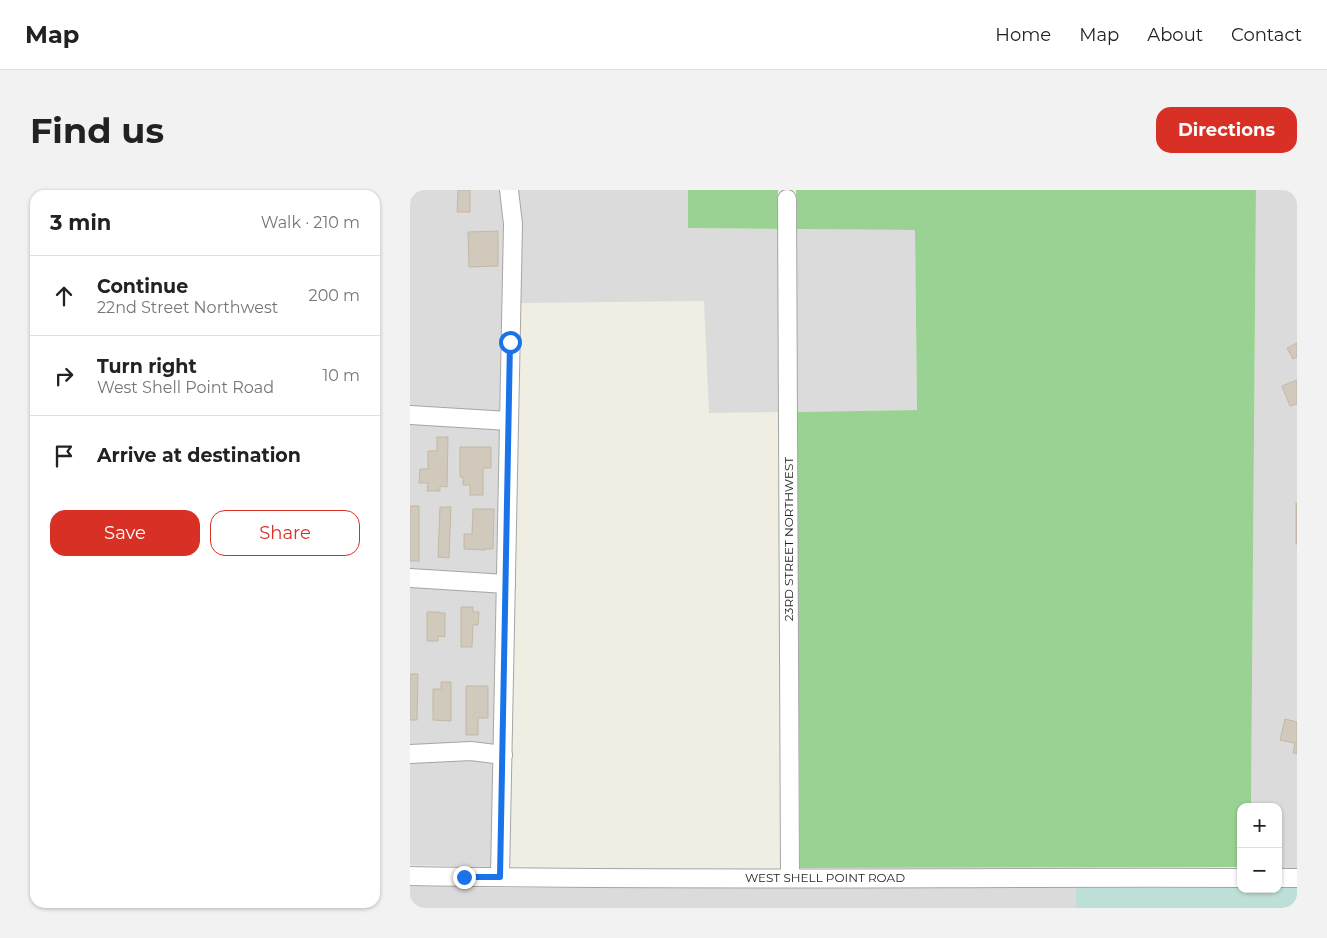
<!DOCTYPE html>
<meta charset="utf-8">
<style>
body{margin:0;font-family:Montserrat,sans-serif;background:#f2f2f2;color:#222}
.controls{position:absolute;right:15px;bottom:15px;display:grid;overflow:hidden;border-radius:10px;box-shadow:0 1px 4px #0004}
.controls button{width:45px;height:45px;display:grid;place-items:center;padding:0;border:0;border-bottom:1px solid #e0e0e0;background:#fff;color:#222;font:25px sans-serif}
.stop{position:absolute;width:15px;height:15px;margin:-11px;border:4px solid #1a73e8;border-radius:50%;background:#fff}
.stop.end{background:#1a73e8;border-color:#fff;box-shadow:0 1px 5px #0008}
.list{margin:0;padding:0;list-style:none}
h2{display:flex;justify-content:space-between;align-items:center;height:65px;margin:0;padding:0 20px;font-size:21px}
h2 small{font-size:16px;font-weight:400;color:#767676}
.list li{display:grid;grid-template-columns:32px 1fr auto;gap:15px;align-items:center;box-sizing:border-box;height:80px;padding:0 20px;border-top:1px solid #e0e0e0}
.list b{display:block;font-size:19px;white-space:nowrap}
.list p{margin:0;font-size:16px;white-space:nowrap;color:#767676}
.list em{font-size:16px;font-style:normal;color:#767676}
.actions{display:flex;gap:10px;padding:15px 20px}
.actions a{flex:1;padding:11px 0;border:1px solid #d93025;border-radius:15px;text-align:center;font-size:18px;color:#d93025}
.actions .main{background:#d93025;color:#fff}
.icon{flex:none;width:28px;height:28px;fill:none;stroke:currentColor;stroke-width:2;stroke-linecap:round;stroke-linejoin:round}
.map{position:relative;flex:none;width:887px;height:718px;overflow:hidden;border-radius:15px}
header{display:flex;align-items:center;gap:30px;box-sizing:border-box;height:70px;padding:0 25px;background:#fff;border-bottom:1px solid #e0e0e0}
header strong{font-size:24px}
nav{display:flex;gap:28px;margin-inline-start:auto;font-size:18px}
.intro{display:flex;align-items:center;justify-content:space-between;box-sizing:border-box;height:120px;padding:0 30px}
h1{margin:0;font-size:35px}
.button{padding:12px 22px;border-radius:15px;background:#d93025;color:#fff;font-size:18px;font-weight:700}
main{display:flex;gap:30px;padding:0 30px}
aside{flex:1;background:#fff;border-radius:15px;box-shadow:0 1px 4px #0004}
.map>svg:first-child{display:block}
</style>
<header>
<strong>Map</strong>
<nav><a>Home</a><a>Map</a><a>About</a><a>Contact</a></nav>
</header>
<div class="intro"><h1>Find us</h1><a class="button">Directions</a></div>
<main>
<aside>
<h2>3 min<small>Walk · 210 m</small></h2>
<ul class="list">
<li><svg class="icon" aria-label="ahead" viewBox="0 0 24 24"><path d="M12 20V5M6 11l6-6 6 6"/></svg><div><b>Continue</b><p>22nd Street Northwest</p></div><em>200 m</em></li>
<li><svg class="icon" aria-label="right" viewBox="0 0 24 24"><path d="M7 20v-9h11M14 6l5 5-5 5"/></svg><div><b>Turn right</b><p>West Shell Point Road</p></div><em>10 m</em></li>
<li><svg class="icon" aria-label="arrive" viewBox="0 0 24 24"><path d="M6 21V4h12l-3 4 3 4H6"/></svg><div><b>Arrive at destination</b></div></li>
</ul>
<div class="actions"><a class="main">Save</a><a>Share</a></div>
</aside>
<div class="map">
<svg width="887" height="718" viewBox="0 0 887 718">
<rect width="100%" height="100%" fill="#f0eee3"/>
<g fill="#dcdbdb">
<polygon points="0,0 90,0 93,35 81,677 0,675"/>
<polygon points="108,0 278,0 278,38 368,39 369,222 299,223 294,111 110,113 112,35"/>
<polygon points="846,0 887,0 887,678 868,678 868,617 841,617"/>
<polygon points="387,39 505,40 507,220 387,222"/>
<polygon points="0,696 99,698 666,698 666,718 0,718"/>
</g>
<g fill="#9ad294">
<polygon points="278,0 368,0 368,39 278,38"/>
<polygon points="386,0 846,0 841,617 831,617 831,677 390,678 387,222 507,220 505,40 387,39"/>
</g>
<rect fill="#bedfd7" x="666" y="698" width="221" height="20"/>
<g fill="#d0c9bc" stroke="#c2b8a4">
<polygon points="48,0 60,0 60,22 47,22"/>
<polygon points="88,41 88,76 59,77 58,42"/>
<polygon points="887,153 887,167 883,169 877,158"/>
<polygon points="887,190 887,214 880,216 872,196"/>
<polygon points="27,247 38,247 37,297 30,296 30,301 17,301 18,293 9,293 10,279 18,279 18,261 27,261"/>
<polygon points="50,257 81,257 81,278 73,278 73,305 60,305 60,295 53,295 53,287 50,287"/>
<rect x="886" y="313" width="1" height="41"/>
<rect x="0" y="316" width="9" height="55"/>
<polygon points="30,317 41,317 39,368 28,367"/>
<polygon points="63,319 84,319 83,359 75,359 75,360 54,359 54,344 62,344"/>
<polygon points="51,417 63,417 63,422 69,422 68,435 63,435 62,457 51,457"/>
<polygon points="17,422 29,422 29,423 35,423 35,447 28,446 28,451 17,451"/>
<polygon points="0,484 8,484 7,530 0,530"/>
<polygon points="31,492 41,492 41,531 23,530 23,499 31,499"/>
<polygon points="56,496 78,496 78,528 68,528 68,545 56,545"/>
<polygon points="875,529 887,532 887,564 883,563 885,553 870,550"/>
</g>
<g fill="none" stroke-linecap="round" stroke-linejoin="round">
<defs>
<g id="minor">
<polyline points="377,9 380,688"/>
<polyline points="0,225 99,231"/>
<polyline points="0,388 96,394"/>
<polyline points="0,564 61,561 93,565"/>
<path d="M0 686C277 691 554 687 831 688"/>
<polyline points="90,687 103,34 99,0"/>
<polyline points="868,688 887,688"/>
</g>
</defs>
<use href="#minor" stroke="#a5a5a5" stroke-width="20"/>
<use href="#minor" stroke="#fff" stroke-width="18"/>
</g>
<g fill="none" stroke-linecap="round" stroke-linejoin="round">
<polyline stroke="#1a73e8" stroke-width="6" points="54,687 90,687 100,152"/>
</g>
<g text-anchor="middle" stroke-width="4" stroke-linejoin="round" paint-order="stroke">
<g font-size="12" fill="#1e1e1e" stroke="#fff">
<text transform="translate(379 349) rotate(-90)" y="4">23RD STREET NORTHWEST</text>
<text x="415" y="692">WEST SHELL POINT ROAD</text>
</g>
</g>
</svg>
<div class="controls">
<button>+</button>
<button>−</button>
</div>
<div class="stop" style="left:100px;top:152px"></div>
<div class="stop end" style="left:54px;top:687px"></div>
</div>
</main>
